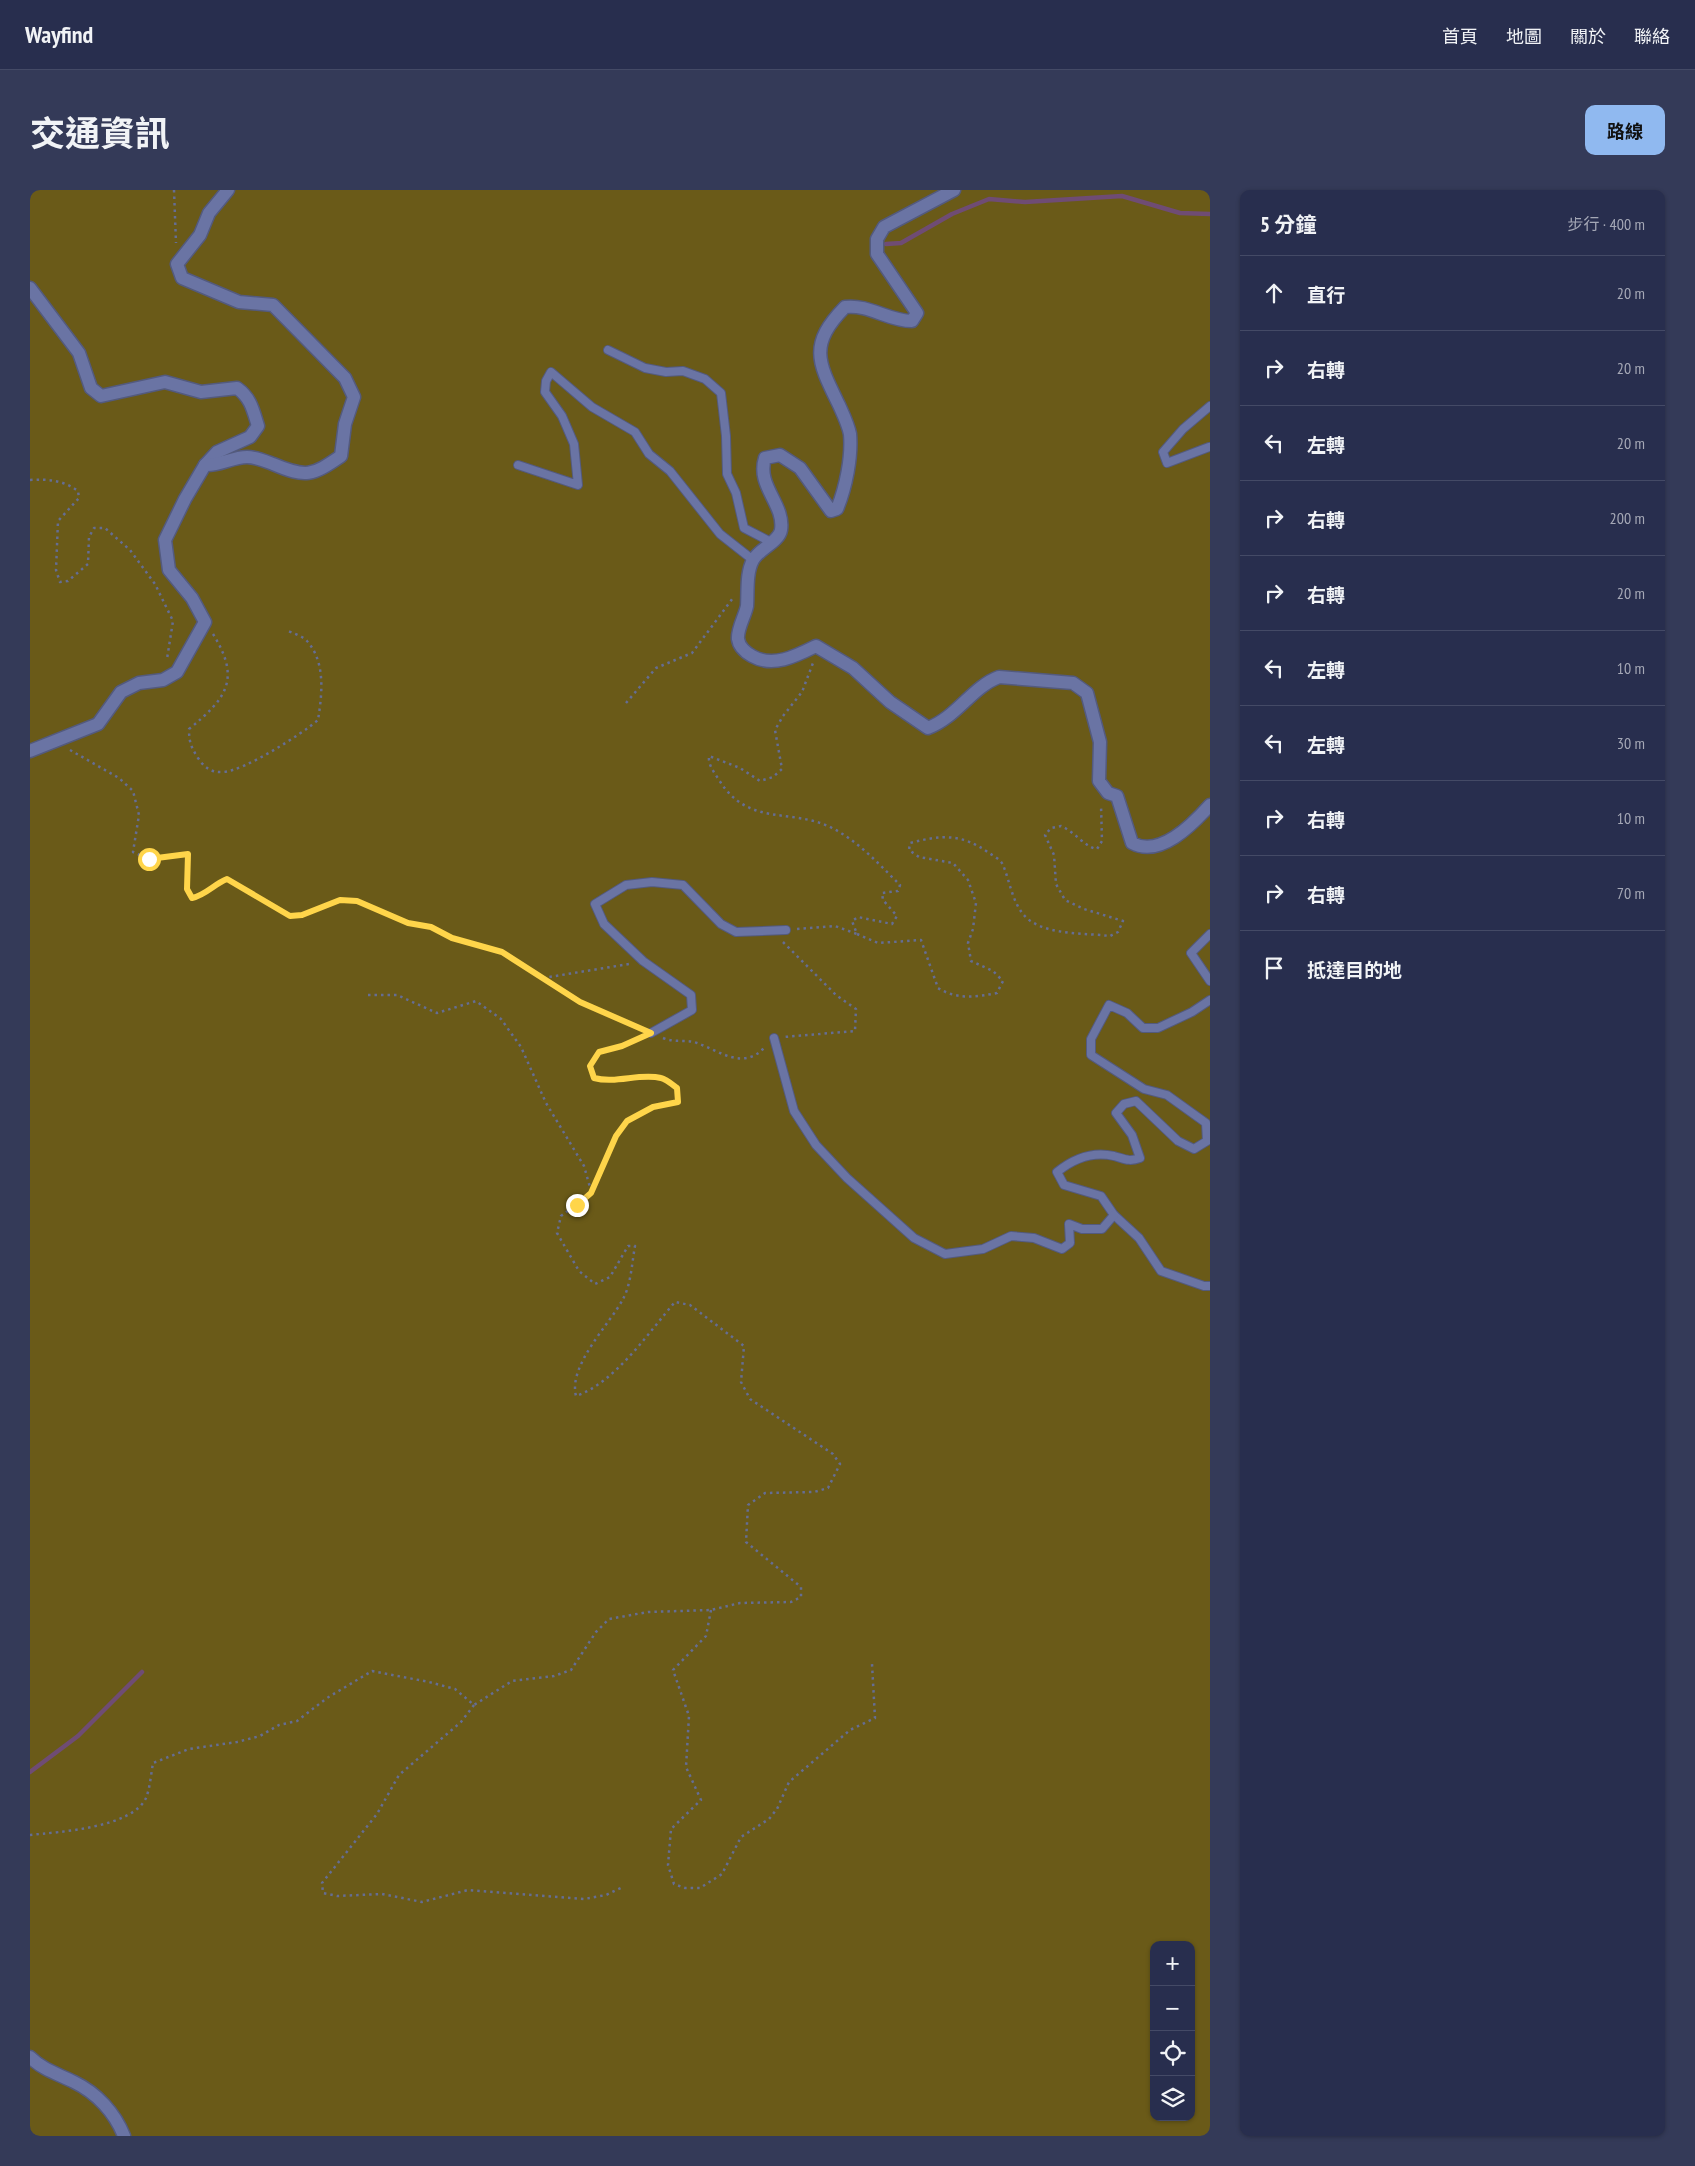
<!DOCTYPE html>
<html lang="zh-TW">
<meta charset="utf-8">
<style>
body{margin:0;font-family:"PT Sans Narrow","Noto Sans TC",sans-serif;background:#343a58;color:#f1f3f6}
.controls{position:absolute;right:15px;bottom:15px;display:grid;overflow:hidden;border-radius:10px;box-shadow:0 1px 4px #0004}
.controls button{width:45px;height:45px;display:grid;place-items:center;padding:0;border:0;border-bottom:1px solid #444a66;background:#282e4e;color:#f1f3f6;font:25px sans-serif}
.stop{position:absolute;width:15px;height:15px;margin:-11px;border:4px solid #ffd54a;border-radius:50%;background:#fff}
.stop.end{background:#ffd54a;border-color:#fff;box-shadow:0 1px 5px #0008}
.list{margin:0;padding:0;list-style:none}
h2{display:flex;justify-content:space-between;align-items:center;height:65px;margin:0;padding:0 20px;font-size:21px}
h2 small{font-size:16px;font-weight:400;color:#a5a8b6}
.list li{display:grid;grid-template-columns:32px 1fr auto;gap:15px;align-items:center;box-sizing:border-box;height:75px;padding:0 20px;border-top:1px solid #444a66}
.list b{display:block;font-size:19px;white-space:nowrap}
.list em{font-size:16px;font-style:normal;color:#a5a8b6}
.icon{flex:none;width:28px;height:28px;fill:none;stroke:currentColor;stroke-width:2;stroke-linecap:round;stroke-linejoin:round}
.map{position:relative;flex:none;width:1180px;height:1946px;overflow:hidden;border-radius:10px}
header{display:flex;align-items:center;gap:30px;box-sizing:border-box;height:70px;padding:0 25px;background:#282e4e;border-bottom:1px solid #444a66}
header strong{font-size:24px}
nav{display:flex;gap:28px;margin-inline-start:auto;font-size:18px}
.intro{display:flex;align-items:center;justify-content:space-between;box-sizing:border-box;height:120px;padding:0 30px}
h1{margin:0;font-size:35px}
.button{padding:12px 22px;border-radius:10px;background:#90b9f0;color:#111;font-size:18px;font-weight:700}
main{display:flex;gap:30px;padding:0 30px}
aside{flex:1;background:#282e4e;border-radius:10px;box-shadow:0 1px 4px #0004}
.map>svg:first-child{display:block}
</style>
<header>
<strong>Wayfind</strong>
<nav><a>首頁</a><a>地圖</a><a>關於</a><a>聯絡</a></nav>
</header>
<div class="intro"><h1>交通資訊</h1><a class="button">路線</a></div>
<main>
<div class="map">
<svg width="1180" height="1946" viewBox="0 0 1180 1946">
<rect width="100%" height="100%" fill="#353d68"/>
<path fill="#6a5a18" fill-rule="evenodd" d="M0 0H1180V1946H0ZM1124 1755H1161V1927H1124Z"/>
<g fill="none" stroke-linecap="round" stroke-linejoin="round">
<g stroke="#6f4c74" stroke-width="4.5">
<polyline points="856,54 871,53 922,24 959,9 995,12 1092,6 1150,23 1180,24"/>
<polyline points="0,1582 48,1546 112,1482"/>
</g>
<defs>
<g id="service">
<polyline points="578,160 615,178 636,182 653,181 675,189 691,203 696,246 697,284 706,303 714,338 741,352"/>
<polyline points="1179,257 1137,273 1133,262 1153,239 1180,216"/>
<polyline points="488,275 548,295 544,254 532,226 515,202 516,191 521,182 562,217 605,242 619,264 640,281 690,344 723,370"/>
<polyline points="1180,744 1161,763 1180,791"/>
<path d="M1180 810 1162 822 1128 838H1113L1097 823 1079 815 1061 849V865L1114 899 1137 905 1176 933 1177 951 1164 959 1148 951 1106 911 1094 914 1086 923 1102 945 1110 968C1099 972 1095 969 1084 966 1063 961 1043 969 1027 982L1034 995 1071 1006 1084 1025 1109 1048 1131 1081 1174 1096H1180"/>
<polyline points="621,843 662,820 661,805 613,771 574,734 565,714 596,695 622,692 653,695 691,734 706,742 756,740"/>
<polyline points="744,848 764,921 786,955 817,988 884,1048 915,1064 953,1059 981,1046 1004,1048 1032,1059 1040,1053 1039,1034 1052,1039 1072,1039 1084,1025"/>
</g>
<g id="minor">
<path d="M924 0 854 37 847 49V64L887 123 882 131C858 131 839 114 815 117 778 155 788 172 809 215 813 224 818 234 820 244 822 267 816 297 807 319L801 321 770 278 750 265 735 268C726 296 755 314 751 340 749 352 729 359 723 370 716 383 718 401 717 416 715 426 707 439 708 449 709 457 715 462 722 466 743 478 766 466 786 456L823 478 860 512 898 538C927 527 942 497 969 487L1043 493 1057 503 1070 552 1069 591 1078 603 1087 606 1102 653C1130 668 1162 635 1180 615"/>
<path d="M0 98 49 163 61 198 71 206 135 192 171 202 207 198C221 208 223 220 228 236L220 247 187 262 175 275"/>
<path d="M0 561 68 534 91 502 109 493 133 490 147 482 175 432 162 408 139 380 135 350 155 309 175 275C190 276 202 267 217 267 226 267 235 271 243 274 276 288 282 286 311 266L315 234 324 207 315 188 243 115 209 112 152 88 147 74 170 45 179 23 198 0"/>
<path d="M0 1867C13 1880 28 1884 44 1892 67 1903 85 1923 94 1946"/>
</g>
</defs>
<use href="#service" stroke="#535a7e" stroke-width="10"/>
<use href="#minor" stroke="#535a7e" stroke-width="15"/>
<g stroke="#656d93" stroke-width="2.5" stroke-dasharray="2.5 4" stroke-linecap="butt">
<polyline points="144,0 146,53"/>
<path d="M0 290C18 289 33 290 48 301L49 308 28 331 26 380 30 392 38 391 58 374 59 347 64 338H75L100 360 125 394 143 431 137 469"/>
<path d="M183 444C211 489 197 508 159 539 159 552 161 557 168 568 174 577 181 583 193 582 214 581 272 544 288 530 292 505 296 472 277 451 273 446 262 443 256 440"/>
<polyline points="596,513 626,478 662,463 703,408"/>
<path d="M40 560 89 588 103 601 109 625 103 662 119 669 158 664 157 699 162 708C176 705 184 694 197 689L260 727 272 725 309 710 327 711 379 733 401 737 422 748 471 762 550 812 612 839"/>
<path d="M767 739 805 736 827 744 822 731 828 727 862 734 867 726 853 710 852 703 868 701 870 695C849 674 828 651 802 638 761 617 719 638 689 590 684 582 678 575 679 566L710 578 730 591 743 587 752 579 745 540 753 526 772 502 783 473"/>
<path d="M827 744 848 753 891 750 908 798C927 810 946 807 967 803L973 791 963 781 941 771 938 753 943 739 946 713 938 690 923 673 889 667 879 660 880 653C911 645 931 643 959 663 964 666 971 670 973 675 981 694 983 720 1002 732 1023 745 1056 743 1080 746L1088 742 1093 731 1054 719 1035 710 1026 694 1024 665 1015 645 1021 638 1031 636C1045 642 1056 658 1067 659L1072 651 1071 615"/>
<polyline points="753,752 806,805 826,819 825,841 754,847"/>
<polyline points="513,788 599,774"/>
<polyline points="338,805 367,805 407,823 446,811 471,829 491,857 516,913 554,976 561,1001"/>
<path d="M633 848C645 853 656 849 667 853 690 861 713 881 735 857"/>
<polyline points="681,1420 676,1446 643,1480 659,1526 656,1577 671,1610 641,1639 638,1675 644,1694 655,1698 670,1698 692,1684 711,1647 739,1629 747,1619 759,1592 820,1540 845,1528 842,1474"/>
<polyline points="444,1515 431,1532 369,1585 347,1624 292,1693 293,1703 307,1706 352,1704 392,1712 438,1700 554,1709 576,1705 593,1697"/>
<path d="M0 1645C28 1642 102 1638 116 1608 120 1598 121 1584 123 1573L159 1559 207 1552 230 1546 249 1535 267 1531 297 1508 342 1481 399 1492 425 1499 444 1515 482 1491 524 1486 541 1480 566 1442 579 1429 618 1422 681 1420 710 1413 761 1412 771 1407V1397L716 1352 718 1315 735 1303 784 1302 798 1298 810 1274 803 1264 720 1209 711 1192 714 1156 660 1115 645 1112C618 1143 586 1192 546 1206 538 1175 580 1134 593 1109 601 1095 602 1072 605 1056H598L580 1087 565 1094 549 1081 527 1043 531 1026 561 1003 586 946 597 931 623 917 648 912 647 898C643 895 636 889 631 888 609 883 586 894 564 888L560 875 569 862 592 856 612 847"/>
</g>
<use href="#service" stroke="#6a74a4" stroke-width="8"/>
<use href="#minor" stroke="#6a74a4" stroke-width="12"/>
</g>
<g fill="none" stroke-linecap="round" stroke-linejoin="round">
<path stroke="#ffd54a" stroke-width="6" d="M119 669 158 664 157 699 162 708C176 705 184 694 197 689L260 726 272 725 310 710 327 711 378 733 401 737 422 748 472 762 550 812 621 843 592 856 569 862 560 876 564 888C586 894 609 883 631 888 636 889 643 895 647 898L648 912 623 917 597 931 586 946 561 1003 547 1015"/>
</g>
</svg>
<div class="controls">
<button>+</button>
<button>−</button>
<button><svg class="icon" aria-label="locate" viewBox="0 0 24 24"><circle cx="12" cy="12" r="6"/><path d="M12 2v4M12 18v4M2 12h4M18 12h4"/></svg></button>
<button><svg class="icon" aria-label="layers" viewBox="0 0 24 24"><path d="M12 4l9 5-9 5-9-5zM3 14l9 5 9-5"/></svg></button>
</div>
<div class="stop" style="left:119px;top:669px"></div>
<div class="stop end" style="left:547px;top:1015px"></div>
</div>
<aside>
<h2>5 分鐘<small>步行 · 400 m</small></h2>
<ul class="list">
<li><svg class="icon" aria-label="ahead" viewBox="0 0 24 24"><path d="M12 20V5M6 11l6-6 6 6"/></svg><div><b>直行</b></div><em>20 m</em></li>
<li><svg class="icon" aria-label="right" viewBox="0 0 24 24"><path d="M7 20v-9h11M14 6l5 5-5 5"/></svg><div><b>右轉</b></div><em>20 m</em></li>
<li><svg class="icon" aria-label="left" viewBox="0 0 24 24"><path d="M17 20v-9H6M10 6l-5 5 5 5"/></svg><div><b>左轉</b></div><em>20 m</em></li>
<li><svg class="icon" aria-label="right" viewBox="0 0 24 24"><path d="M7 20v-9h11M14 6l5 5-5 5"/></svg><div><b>右轉</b></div><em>200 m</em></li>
<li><svg class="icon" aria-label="right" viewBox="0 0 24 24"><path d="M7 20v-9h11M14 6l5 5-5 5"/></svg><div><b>右轉</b></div><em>20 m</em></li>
<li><svg class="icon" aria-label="left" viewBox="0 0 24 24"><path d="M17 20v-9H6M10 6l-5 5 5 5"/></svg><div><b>左轉</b></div><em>10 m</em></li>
<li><svg class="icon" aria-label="left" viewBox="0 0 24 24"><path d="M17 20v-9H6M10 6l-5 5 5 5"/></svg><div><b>左轉</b></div><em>30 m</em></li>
<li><svg class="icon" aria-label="right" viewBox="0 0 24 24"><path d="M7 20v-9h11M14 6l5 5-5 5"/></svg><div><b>右轉</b></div><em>10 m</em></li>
<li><svg class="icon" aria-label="right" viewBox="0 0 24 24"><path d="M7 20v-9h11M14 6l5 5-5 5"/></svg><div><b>右轉</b></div><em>70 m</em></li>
<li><svg class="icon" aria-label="arrive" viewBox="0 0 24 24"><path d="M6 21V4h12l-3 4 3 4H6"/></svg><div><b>抵達目的地</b></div></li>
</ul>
</aside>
</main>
